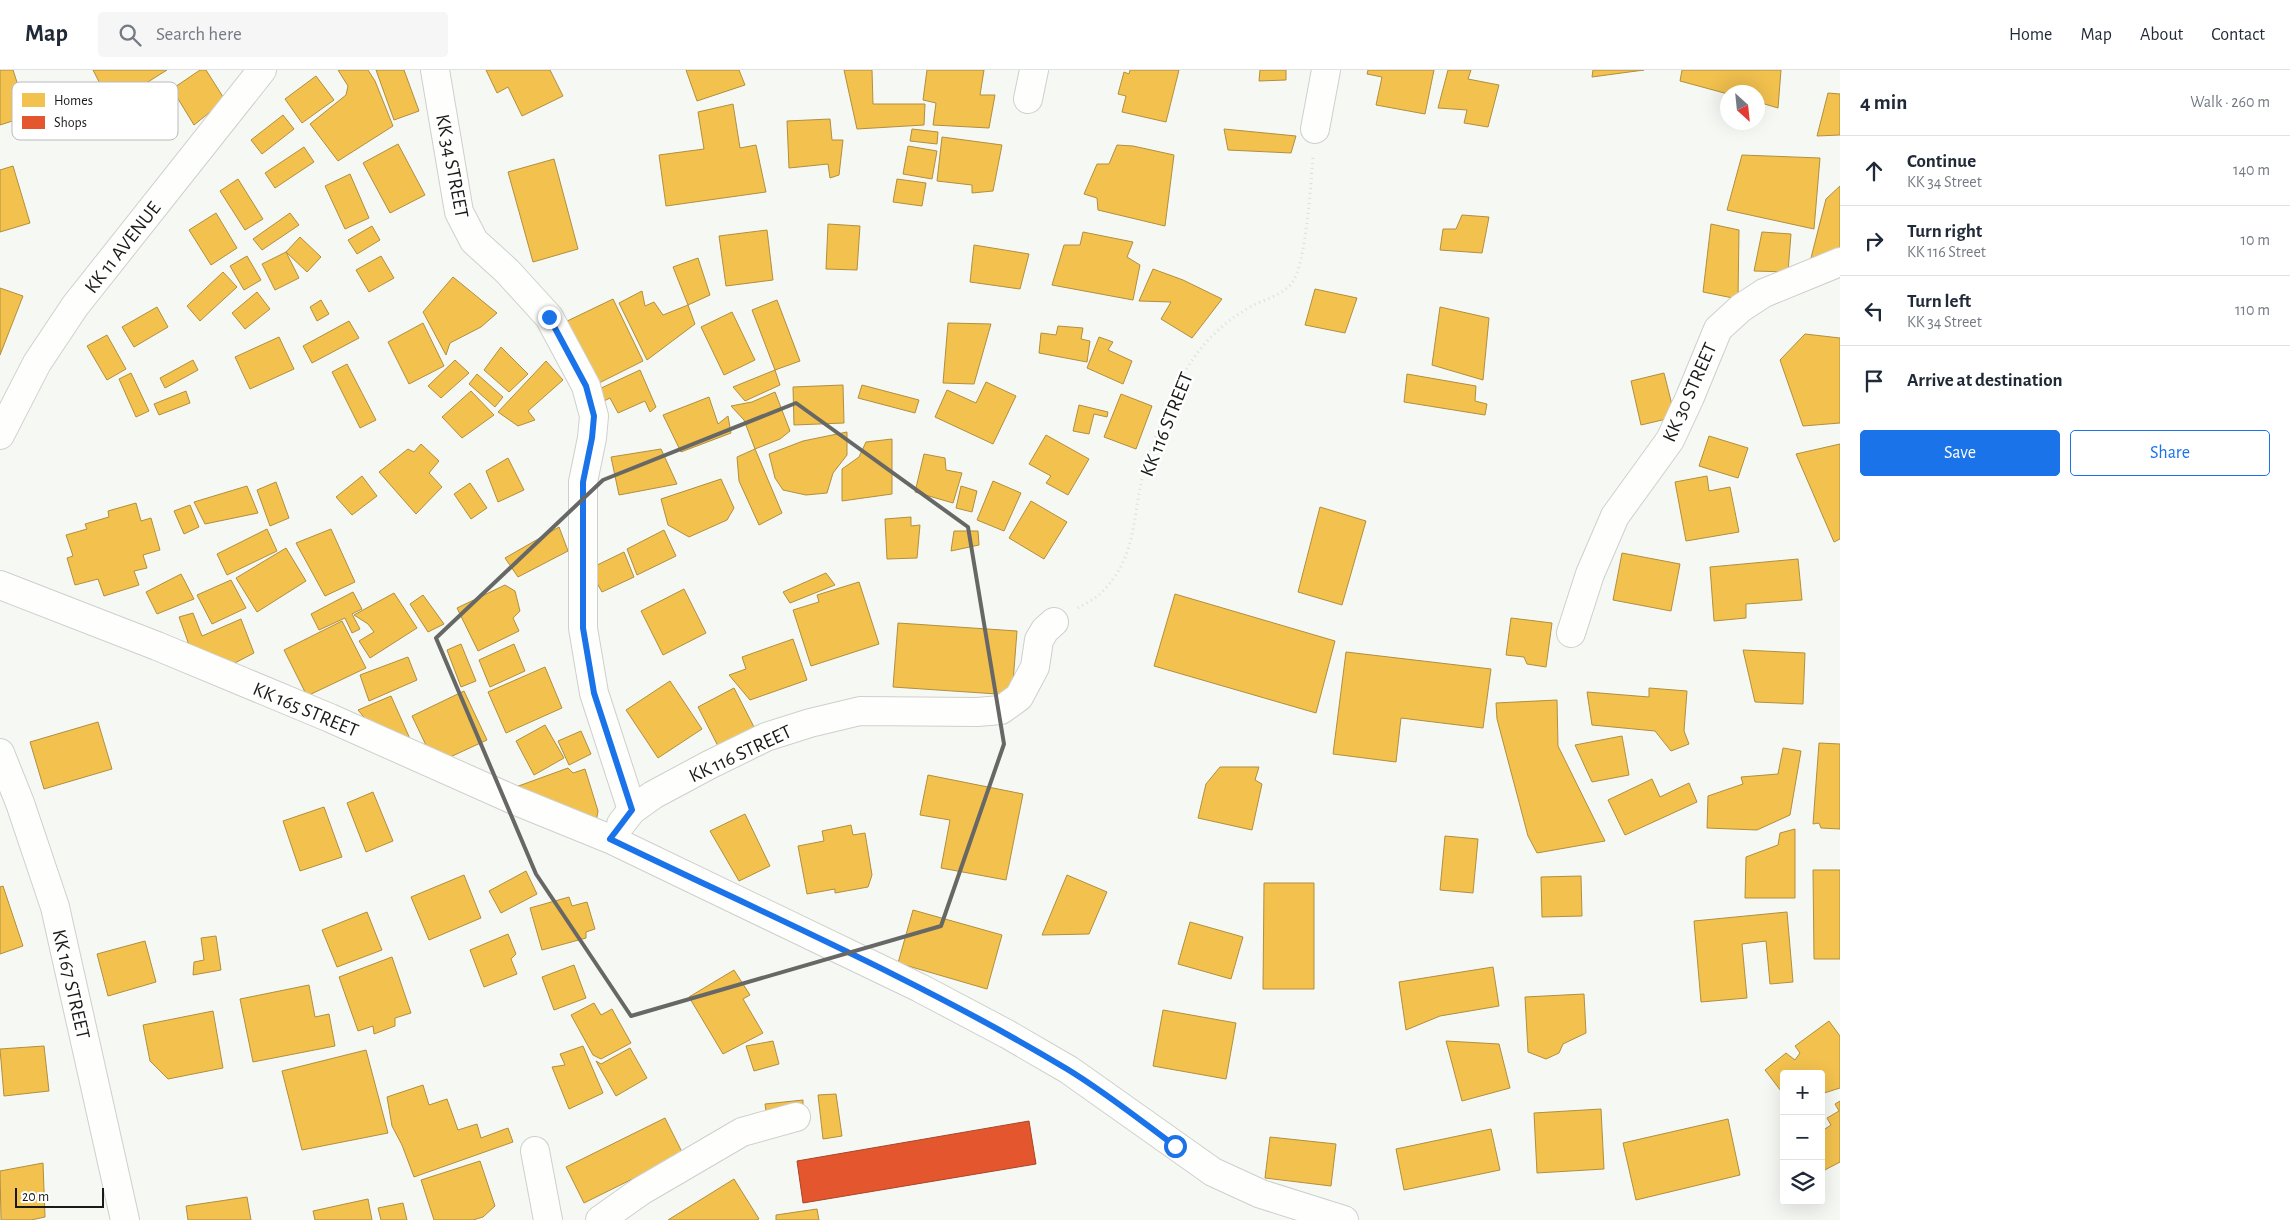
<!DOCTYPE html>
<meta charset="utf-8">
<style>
body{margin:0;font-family:"Alegreya Sans",sans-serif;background:#f6f6f7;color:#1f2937}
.controls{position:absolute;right:15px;bottom:15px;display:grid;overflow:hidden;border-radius:5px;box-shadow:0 5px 20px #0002}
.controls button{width:45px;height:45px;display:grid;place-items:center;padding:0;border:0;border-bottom:1px solid #e0e1e3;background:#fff;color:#1f2937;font:25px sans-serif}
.compass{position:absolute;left:1720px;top:15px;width:45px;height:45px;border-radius:50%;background:#fff;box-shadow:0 5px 20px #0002;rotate:153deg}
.scale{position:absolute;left:15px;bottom:12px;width:89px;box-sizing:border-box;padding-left:5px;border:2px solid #1a1b19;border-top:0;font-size:14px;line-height:18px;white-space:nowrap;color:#1a1b19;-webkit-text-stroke:4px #fff;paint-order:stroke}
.stop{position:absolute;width:15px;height:15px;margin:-11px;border:4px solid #1a73e8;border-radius:50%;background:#fff}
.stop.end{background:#1a73e8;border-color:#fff;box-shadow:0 1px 5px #0008}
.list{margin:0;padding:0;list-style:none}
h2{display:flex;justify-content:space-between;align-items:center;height:65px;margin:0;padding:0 20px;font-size:21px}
h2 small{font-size:16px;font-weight:400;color:#747a83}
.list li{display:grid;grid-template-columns:32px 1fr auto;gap:15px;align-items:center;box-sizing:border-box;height:70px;padding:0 20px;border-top:1px solid #e0e1e3}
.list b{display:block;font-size:19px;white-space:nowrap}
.list p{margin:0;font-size:16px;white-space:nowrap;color:#747a83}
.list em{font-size:16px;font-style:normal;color:#747a83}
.actions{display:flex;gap:10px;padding:15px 20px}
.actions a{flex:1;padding:11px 0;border:1px solid #1a73e8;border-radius:5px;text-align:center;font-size:18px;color:#1a73e8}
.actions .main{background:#1a73e8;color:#fff}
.icon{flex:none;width:28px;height:28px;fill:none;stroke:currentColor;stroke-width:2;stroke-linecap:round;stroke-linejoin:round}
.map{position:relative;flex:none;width:1840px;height:1150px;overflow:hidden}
header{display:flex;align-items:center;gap:30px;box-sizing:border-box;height:70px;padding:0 25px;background:#fff;border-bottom:1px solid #e0e1e3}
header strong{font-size:24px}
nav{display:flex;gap:28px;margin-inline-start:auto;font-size:18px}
.search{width:350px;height:45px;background:#f6f6f7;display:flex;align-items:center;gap:12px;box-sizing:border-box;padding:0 18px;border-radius:5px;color:#747a83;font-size:19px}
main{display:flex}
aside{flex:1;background:#fff}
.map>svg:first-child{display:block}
</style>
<header>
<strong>Map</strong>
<div class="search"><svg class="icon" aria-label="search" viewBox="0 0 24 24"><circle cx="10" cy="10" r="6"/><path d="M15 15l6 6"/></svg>Search here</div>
<nav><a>Home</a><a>Map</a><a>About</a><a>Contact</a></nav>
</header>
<main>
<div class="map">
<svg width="1840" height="1150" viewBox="0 0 1840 1150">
<rect width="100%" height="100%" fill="#f6f8f4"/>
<g fill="#f2c14e" stroke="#b18f3e">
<polygon points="0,0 13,0 28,46 0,55"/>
<polygon points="93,0 167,0 111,35"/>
<polygon points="200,0 206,0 225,30 194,55 172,19"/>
<polygon points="338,0 368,0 375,11 393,56 338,91 310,54 346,25 348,16"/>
<polygon points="376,0 404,0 419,41 394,50"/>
<polygon points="486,0 550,0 563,26 522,46 508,17 497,23"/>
<polygon points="686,0 739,0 745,15 697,31"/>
<polygon points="844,0 872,0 873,34 925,34 924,55 857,59"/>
<polygon points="927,0 984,0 980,25 995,25 989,58 933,55 936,33 923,30"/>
<polygon points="1130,0 1179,0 1166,52 1122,42 1126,26 1118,24 1124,2 1129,4"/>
<polygon points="1260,0 1286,0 1286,10 1259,11"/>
<polygon points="1368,0 1434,0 1425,44 1376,35 1382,7 1367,4"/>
<polygon points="1448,0 1471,0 1468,9 1499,15 1488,57 1464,53 1467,40 1438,38"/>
<polygon points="1593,0 1644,0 1592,7"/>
<polygon points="1682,0 1781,0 1778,38 1758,32 1758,22 1728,24 1680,11"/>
<polygon points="316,6 334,30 302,53 285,29"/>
<polygon points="1828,23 1840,24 1840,65 1817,66"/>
<polygon points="733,34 740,78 756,75 766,122 666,136 659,85 704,79 698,42"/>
<polygon points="283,45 294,59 262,84 251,70"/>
<polygon points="830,49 832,70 843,70 839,105 830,108 828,94 789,98 787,51"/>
<polygon points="912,59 938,62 937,74 910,71"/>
<polygon points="1224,59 1296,66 1291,83 1228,80"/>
<polygon points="942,67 1002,75 993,121 972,123 972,115 937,111"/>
<polygon points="398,74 425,125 390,143 363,93"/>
<polygon points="1117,75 1133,76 1174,85 1165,156 1098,140 1097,128 1084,124 1097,94 1109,94"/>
<polygon points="908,76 937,81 932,109 903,104"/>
<polygon points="304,77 314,92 275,118 265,103"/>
<polygon points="1742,85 1820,88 1814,159 1727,140"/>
<polygon points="554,89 578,179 533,192 508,102"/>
<polygon points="13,96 30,153 0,162 0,100"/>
<polygon points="350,104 369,148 345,159 325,116"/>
<polygon points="238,109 263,149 245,160 220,121"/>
<polygon points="897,109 926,113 922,136 893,132"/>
<polygon points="1840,116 1840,178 1811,188 1826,129"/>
<polygon points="216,143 237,178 211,195 189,160"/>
<polygon points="290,143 299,155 262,180 253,169"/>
<polygon points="1462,145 1489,147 1482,183 1440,180 1443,159 1456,159"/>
<polygon points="828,154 860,156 857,200 826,199"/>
<polygon points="1711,154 1739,160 1738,229 1703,222"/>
<polygon points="372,156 380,170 357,184 348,170"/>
<polygon points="767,160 773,210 726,216 719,166"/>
<polygon points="1083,162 1133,172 1127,187 1140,195 1133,230 1052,215 1064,175 1080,175"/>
<polygon points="1762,162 1791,164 1788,202 1754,201"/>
<polygon points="300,167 321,187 307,202 286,182"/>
<polygon points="974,175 1029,184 1020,219 970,212"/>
<polygon points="286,182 299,208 275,220 262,194"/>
<polygon points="247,186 261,210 244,220 230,196"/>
<polygon points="381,186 394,208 369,222 356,200"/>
<polygon points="698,188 710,225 688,235 673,197"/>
<polygon points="1153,199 1183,210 1222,229 1192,268 1161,249 1171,232 1139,231"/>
<polygon points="223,202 237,217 200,251 187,236"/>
<polygon points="453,207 497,243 481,257 450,273 446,285 423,242"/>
<polygon points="0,218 23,226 0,285"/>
<polygon points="1315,219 1357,228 1345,263 1305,255"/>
<polygon points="642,221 645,236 654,232 663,245 688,235 695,254 647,290 619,233"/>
<polygon points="257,222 270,239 245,259 232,243"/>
<polygon points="613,229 643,291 593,316 561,254"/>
<polygon points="321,230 329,244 317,251 310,237"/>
<polygon points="777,230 800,291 775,300 752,240"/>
<polygon points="157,237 168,257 134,277 122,257"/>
<polygon points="1440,237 1489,248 1483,310 1432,295"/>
<polygon points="732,242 755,290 724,305 701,257"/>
<polygon points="349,251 359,268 312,293 303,276"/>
<polygon points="423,253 444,296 409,314 388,272"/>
<polygon points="948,253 991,254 974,314 943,313"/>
<polygon points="1058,256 1083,258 1081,269 1090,271 1087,292 1039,283 1041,263 1056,265"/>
<polygon points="1805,264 1840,268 1840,353 1803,356 1780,290"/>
<polygon points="107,265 126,299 107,310 87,276"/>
<polygon points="279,267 294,299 250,319 235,287"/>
<polygon points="1099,267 1113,272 1108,280 1132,291 1123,314 1087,298"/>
<polygon points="501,277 528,304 509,322 484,300"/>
<polygon points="193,290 198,300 165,318 160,308"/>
<polygon points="455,290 469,303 441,328 428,316"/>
<polygon points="546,291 563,310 528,341 535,350 518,356 498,342"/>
<polygon points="347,294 376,350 360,358 332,302"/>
<polygon points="640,300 656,337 650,342 645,331 618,343 610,328 602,332 597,320"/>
<polygon points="775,300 780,315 745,331 733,317"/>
<polygon points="131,303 149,341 136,347 119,309"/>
<polygon points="1664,303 1675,347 1641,355 1631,311"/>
<polygon points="477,304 503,327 495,337 469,314"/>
<polygon points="1407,304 1476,316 1475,331 1487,334 1485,345 1404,332"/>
<polygon points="986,312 1016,326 993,374 935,347 947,320 976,333"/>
<polygon points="843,315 844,353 794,355 793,317"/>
<polygon points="862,315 919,330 915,343 858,328"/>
<polygon points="186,321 190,333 159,345 154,334"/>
<polygon points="471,321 494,345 462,368 442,347"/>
<polygon points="775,322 790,361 780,369 755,379 744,350 731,336 752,332"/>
<polygon points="1121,324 1152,336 1136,379 1104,367"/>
<polygon points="709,327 718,354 728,346 731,363 681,382 663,345"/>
<polygon points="1079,335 1108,342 1107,347 1094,344 1089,364 1073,361"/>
<polygon points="847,362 847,385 833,403 827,423 806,425 783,420 775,408 769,384 803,371"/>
<polygon points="1046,365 1089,389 1068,425 1046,413 1051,406 1029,394"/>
<polygon points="1709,366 1748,378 1738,408 1699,396"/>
<polygon points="892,369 892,424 842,431 842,399 859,387 866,372"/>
<polygon points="421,374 439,391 429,403 442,417 416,444 379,402 408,379 414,382"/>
<polygon points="1840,374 1840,469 1834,472 1796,384"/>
<polygon points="661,379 677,414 619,425 611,387"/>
<polygon points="755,379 782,443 759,455 739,411 737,387"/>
<polygon points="924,384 945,388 946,400 962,403 953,433 915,422"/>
<polygon points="508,388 524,420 498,432 486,401"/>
<polygon points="362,406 377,426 352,445 336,427"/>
<polygon points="1707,406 1709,421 1730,417 1739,462 1686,471 1675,412"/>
<polygon points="721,409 734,438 727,450 689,467 668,455 661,429"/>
<polygon points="993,411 1021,423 1004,461 977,450"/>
<polygon points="276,412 289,448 270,456 257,420"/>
<polygon points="470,413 487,438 471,449 454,424"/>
<polygon points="247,416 258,443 205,454 194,432"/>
<polygon points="961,416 977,421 972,442 956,438"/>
<polygon points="1031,431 1067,452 1044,489 1009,468"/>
<polygon points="136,433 141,451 151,448 160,480 143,485 147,498 134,501 139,515 104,526 98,509 75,515 67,488 73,486 66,465 87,459 85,454 109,447 108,441"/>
<polygon points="190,435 199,457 184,464 174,441"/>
<polygon points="1320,437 1366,451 1342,535 1298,522"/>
<polygon points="911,447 911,456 920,455 917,488 887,489 885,449"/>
<polygon points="559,457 568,481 518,507 505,488"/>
<polygon points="267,459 277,481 227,505 217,484"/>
<polygon points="331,459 355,512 325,526 296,473"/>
<polygon points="664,460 676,486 637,505 627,479"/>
<polygon points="954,461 978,461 979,475 951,481"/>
<polygon points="286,478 306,511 257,542 236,508"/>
<polygon points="624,482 634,507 602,522 589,499"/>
<polygon points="1622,483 1680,494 1671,541 1613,530"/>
<polygon points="1798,489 1802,530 1746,534 1746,548 1714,551 1710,497"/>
<polygon points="826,503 835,515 790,533 783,522"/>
<polygon points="181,504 194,529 157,544 146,522"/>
<polygon points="231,510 246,538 212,554 197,525"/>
<polygon points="859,512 879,574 811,596 793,540 819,532 817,525"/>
<polygon points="505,515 515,521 520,541 513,548 519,561 478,581 457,538"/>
<polygon points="684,519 706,563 663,585 641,541"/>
<polygon points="353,522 362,539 352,544 360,559 352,563 345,548 319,560 311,544"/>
<polygon points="394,523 417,558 370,588 359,571 374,562 368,554 354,545"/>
<polygon points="1175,524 1335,571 1316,643 1154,596"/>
<polygon points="423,525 444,554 428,562 410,534"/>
<polygon points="193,543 202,566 241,549 254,583 229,596 187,579 188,572 179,547"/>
<polygon points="1511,548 1552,553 1546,597 1527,594 1524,587 1506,585"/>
<polygon points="342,551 366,598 307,626 284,580"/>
<polygon points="898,553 1017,561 1012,625 893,617"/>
<polygon points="793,569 807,610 750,630 729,605 746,599 742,587"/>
<polygon points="461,574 476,611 461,617 447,580"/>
<polygon points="514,574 525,601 490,617 479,590"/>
<polygon points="1743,580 1805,583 1803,634 1755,632"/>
<polygon points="1346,582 1491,599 1483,658 1401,648 1396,692 1333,684"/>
<polygon points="408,587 417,610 369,631 360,605"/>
<polygon points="545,597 562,638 506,663 488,622"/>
<polygon points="670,611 702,659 658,688 626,640"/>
<polygon points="734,618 755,659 719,678 698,637"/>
<polygon points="1649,618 1687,621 1684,661 1689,674 1671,681 1655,661 1592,655 1587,622 1649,627"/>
<polygon points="464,621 487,670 435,694 412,646"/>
<polygon points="391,626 411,671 379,665 358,640"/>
<polygon points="1557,630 1558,676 1605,771 1537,783 1528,766 1497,649 1496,633"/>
<polygon points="98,652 112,699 44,719 30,672"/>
<polygon points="545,655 564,688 534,705 516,671"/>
<polygon points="581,661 591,684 569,695 558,671"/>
<polygon points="1622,666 1629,705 1592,712 1575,675"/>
<polygon points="1819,673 1840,674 1840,759 1821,758 1819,753 1813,754"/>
<polygon points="1783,678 1801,681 1790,745 1757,760 1707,758 1708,726 1743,714 1741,707 1778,704"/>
<polygon points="1220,697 1259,697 1255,710 1262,714 1252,760 1198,748 1206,714"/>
<polygon points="568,698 573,703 585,699 598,741 596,752 513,718"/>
<polygon points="928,705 1023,724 1006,810 941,798 950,750 920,745"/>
<polygon points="1652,709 1660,727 1689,713 1697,732 1625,765 1608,730"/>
<polygon points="373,722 393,771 366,782 347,733"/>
<polygon points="324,737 342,787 300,801 283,751"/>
<polygon points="745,744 770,796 739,811 710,761"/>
<polygon points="851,755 853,765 865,763 872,805 868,817 835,823 835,819 807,824 798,776 824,771 822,761"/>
<polygon points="1795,759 1795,828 1745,828 1746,787 1778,775 1780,763"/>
<polygon points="1445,766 1478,769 1473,823 1440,820"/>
<polygon points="1813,800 1840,800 1840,889 1814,889"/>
<polygon points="526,801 537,824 501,843 489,821"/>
<polygon points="464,805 481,848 429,870 411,827"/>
<polygon points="1067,805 1107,822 1089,864 1042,865"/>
<polygon points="1581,806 1582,846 1542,847 1541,807"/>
<polygon points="1264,813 1314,813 1314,919 1263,919"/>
<polygon points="3,816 23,876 0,884 0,817"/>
<polygon points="569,827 572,836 587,832 595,859 586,862 586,868 542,880 530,838"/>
<polygon points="913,840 1002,865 987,919 898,893"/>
<polygon points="367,842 382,880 337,897 322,860"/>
<polygon points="1787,842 1793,912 1770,914 1766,871 1742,874 1747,928 1701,932 1694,851"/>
<polygon points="1190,852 1243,867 1231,909 1178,894"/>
<polygon points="508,864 516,884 511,889 517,904 484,917 470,880"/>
<polygon points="216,866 221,900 193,905 194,892 204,890 201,868"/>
<polygon points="145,871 156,912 108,926 97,884"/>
<polygon points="392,887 411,943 395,948 395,956 374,964 373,956 358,961 339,907"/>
<polygon points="574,895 586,928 554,940 542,907"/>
<polygon points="1493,897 1499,936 1440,946 1406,960 1399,912"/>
<polygon points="734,900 750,925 743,929 763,963 723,984 689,927"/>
<polygon points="309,915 315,947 329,944 335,976 253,992 240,929"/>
<polygon points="1584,924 1586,963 1563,974 1559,983 1546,989 1528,982 1525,927"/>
<polygon points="594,933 601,945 612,939 631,973 601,989 593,985 571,945"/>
<polygon points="1163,940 1236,953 1226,1009 1153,996"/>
<polygon points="213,941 223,998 168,1009 150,991 143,955"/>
<polygon points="1829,951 1840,966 1840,1018 1821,1024 1821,1004 1784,1004 1784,1025 1765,1000 1786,983 1795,990 1800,983 1795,976"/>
<polygon points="773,971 779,994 754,1001 746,976"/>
<polygon points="1446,971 1499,974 1510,1018 1462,1031"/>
<polygon points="44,976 49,1021 4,1026 0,979"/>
<polygon points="583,976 603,1023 569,1039 552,997 565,995 560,984"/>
<polygon points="630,978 647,1008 616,1026 596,991 601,994"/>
<polygon points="366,980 388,1063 302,1080 282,1001"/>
<polygon points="423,1015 429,1035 447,1029 458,1060 477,1054 481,1068 508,1058 513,1072 414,1107 402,1075 392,1056 387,1027"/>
<polygon points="836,1024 842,1066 823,1069 818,1025"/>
<polygon points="803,1030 803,1041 767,1048 765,1034"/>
<polygon points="1840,1031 1840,1092 1821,1102 1821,1057 1825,1059 1831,1055 1827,1048 1839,1041 1835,1034"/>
<polygon points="1601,1039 1604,1099 1537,1103 1534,1043"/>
<polygon points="665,1048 683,1084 584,1133 566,1097"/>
<polygon points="1728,1049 1740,1105 1636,1130 1623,1073"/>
<polygon points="1491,1059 1500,1100 1404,1120 1396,1079"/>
<polygon points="1270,1067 1336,1074 1331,1116 1265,1108"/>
<polygon points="480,1091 495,1136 483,1147 473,1150 434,1150 421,1110"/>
<polygon points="43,1093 45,1147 31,1150 1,1150 0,1101"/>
<polygon points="734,1109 759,1149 757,1150 668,1150"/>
<polygon points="247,1127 251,1150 188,1150 186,1136"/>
<polygon points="368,1129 372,1150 315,1150 313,1141"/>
<polygon points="403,1133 407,1150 381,1150 378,1138"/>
<polygon points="817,1139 819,1150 776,1150 776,1145"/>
</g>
<polygon fill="#e4572e" stroke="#a74528" points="1029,1051 1036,1094 803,1133 797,1091"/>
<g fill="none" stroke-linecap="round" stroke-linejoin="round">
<defs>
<g id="minor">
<polyline points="435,0 459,142 474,171 507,201 549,247 586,316 594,346 592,368 583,412 583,558 594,623 632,740"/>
<polyline points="1028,29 1034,0"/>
<polyline points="1315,59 1326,0"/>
<polyline points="0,515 157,576 330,648 514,730 610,769 920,918 1007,964 1069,1000 1213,1102 1261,1124 1344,1150"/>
<polyline points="1571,563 1590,504 1615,446 1670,370 1690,327 1718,259 1741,238 1764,223 1840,192"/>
<polyline points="0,683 20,733 55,837 125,1150"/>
<polyline points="621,754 632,740 653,725 709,695 766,667 810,653 860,641 977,642 1001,640 1019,627 1035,597 1039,570 1045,560 1054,552"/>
<polyline points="535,1081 548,1150"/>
<polyline points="600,1150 641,1121 742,1062 796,1047"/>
</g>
<polyline id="major" points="0,365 37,293 75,236 262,0"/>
</defs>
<use href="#minor" stroke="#ced0cd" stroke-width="30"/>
<use href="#major" stroke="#ced0cd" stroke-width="30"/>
<path stroke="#dddedd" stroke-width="3" stroke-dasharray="1 4" stroke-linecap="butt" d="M1078 538C1086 533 1097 528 1103 521 1137 486 1132 448 1143 405 1149 381 1160 356 1169 334 1188 290 1209 261 1250 237 1264 229 1282 226 1292 213 1306 194 1311 113 1313 86"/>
<use href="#minor" stroke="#fefefd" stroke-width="28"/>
<use href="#major" stroke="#fefefd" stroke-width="28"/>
</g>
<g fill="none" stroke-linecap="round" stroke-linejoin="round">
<path stroke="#1a73e8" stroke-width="6" d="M549 247 586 316 594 346 592 368 583 412V558L594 623 632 740 610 769C763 843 921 911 1067 999 1105 1022 1140 1050 1175 1076"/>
</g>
<path fill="none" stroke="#676866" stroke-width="4" stroke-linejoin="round" d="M796 333 968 457 1004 674 941 856 631 946 536 804 436 568 603 410Z"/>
<g text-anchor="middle" stroke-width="5" stroke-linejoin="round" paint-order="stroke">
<g font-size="20" fill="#1a1b19" stroke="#fff">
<text transform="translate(453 96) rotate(79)" y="7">KK 34 STREET</text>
<text transform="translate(122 177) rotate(-52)" y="7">KK 11 AVENUE</text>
<text transform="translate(1689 322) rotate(-66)" y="7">KK 30 STREET</text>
<text transform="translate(1166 354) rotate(-68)" y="7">KK 116 STREET</text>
<text transform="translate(306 639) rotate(23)" y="7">KK 165 STREET</text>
<text transform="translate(740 683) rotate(-25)" y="7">KK 116 STREET</text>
<text transform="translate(72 914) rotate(77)" y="7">KK 167 STREET</text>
</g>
</g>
<rect x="12" y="12" width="166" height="58" rx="8" fill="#fff" stroke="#babbba" stroke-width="1"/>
<rect x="22" y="23" width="23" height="14" fill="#f2c14e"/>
<rect x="22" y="46" width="23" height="13" fill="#e4572e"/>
<g font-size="14" fill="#1a1b19">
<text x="54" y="35">Homes</text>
<text x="54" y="57">Shops</text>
</g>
</svg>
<div class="controls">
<button>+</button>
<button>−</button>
<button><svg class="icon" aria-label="layers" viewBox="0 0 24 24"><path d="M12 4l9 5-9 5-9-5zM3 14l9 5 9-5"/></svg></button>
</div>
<svg class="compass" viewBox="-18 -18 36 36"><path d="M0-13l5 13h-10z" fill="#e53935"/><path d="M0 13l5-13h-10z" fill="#747a83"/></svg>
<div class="scale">20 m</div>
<div class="stop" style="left:1175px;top:1076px"></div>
<div class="stop end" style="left:549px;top:247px"></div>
</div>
<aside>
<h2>4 min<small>Walk · 260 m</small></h2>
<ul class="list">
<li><svg class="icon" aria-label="ahead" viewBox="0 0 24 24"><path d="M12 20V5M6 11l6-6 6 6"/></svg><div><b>Continue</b><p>KK 34 Street</p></div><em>140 m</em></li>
<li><svg class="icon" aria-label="right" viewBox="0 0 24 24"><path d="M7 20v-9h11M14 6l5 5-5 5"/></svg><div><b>Turn right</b><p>KK 116 Street</p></div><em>10 m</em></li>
<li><svg class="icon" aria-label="left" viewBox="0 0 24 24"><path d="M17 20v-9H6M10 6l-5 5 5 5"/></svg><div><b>Turn left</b><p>KK 34 Street</p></div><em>110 m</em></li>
<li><svg class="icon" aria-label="arrive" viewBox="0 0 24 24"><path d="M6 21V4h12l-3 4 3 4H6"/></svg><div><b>Arrive at destination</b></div></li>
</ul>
<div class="actions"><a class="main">Save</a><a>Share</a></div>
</aside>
</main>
